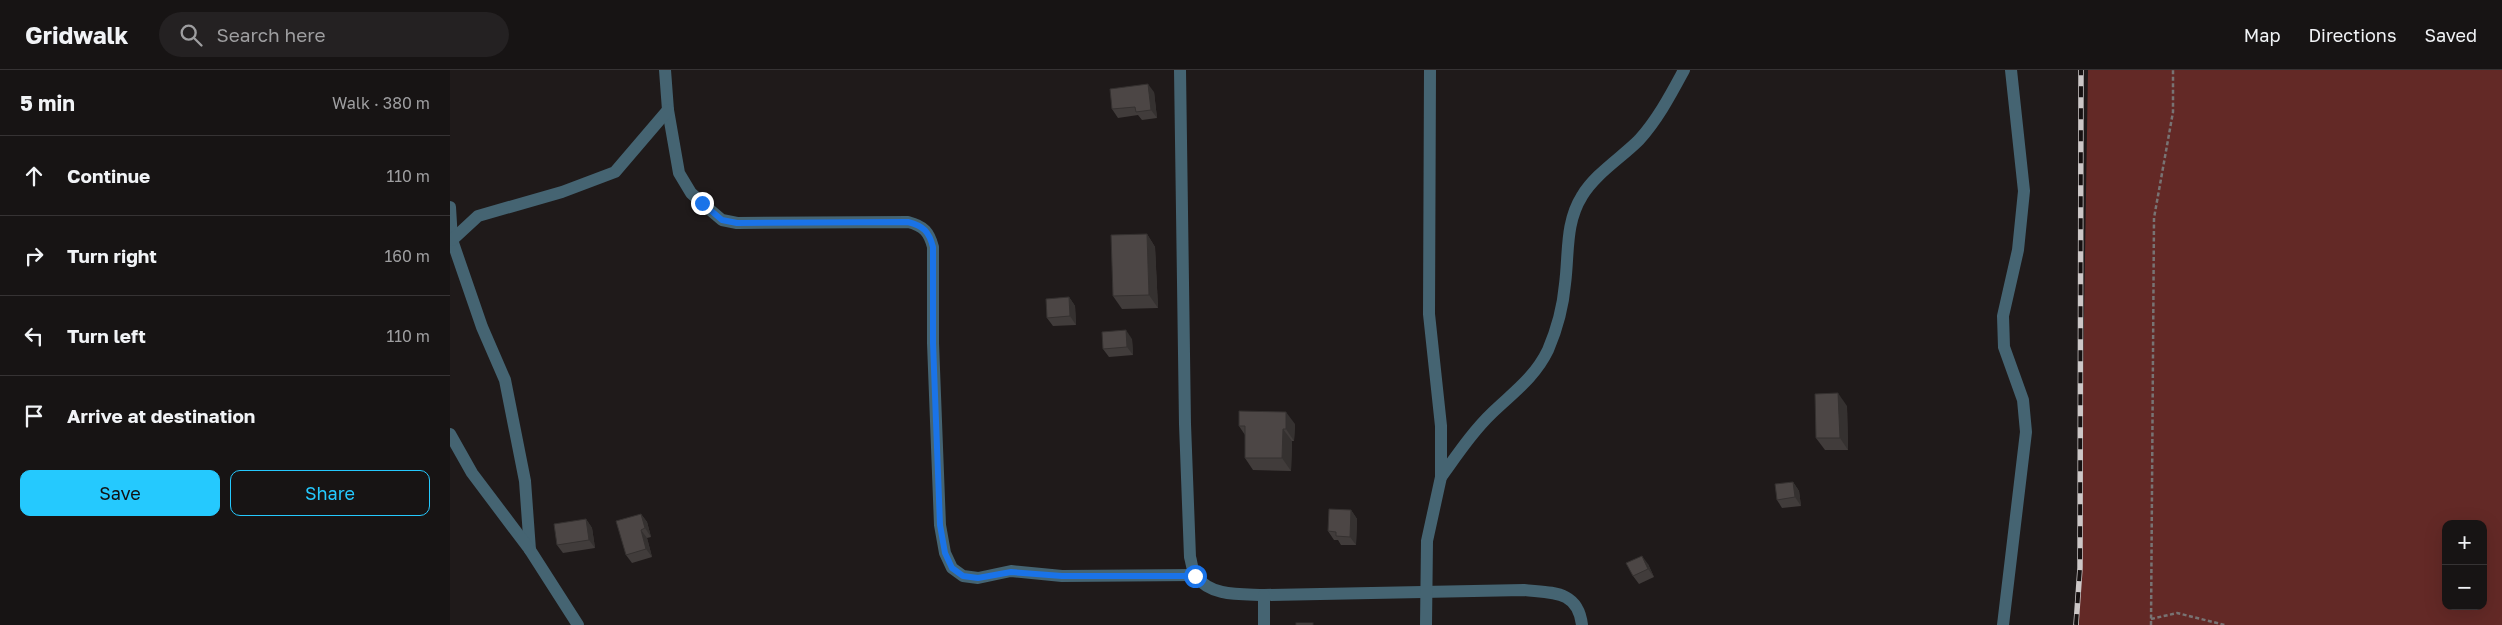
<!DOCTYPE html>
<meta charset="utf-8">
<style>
body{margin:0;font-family:"Golos Text",sans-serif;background:#242122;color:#f1f3f6}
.controls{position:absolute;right:15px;bottom:15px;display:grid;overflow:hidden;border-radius:10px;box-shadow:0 5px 20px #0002}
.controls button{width:45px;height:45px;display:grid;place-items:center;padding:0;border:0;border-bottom:1px solid #363334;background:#171414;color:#f1f3f6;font:25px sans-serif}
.stop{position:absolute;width:15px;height:15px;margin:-11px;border:4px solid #1a73e8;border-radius:50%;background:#fff}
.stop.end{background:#1a73e8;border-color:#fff;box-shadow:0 1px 5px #0008}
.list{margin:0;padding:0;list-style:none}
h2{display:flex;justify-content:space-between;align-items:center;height:65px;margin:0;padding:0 20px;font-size:21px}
h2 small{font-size:16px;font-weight:400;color:#9e9ea0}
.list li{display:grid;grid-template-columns:32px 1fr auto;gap:15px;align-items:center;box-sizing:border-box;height:80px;padding:0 20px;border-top:1px solid #363334}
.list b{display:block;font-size:19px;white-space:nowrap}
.list em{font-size:16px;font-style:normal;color:#9e9ea0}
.actions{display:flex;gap:10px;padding:15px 20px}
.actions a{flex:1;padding:11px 0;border:1px solid #25c9fe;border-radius:10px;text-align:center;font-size:18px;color:#25c9fe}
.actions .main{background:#25c9fe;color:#111}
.icon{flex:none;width:28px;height:28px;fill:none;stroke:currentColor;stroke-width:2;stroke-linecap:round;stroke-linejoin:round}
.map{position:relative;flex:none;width:2052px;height:555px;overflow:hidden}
header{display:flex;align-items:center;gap:30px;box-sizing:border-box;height:70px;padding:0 25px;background:#171414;border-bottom:1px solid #363334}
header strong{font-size:24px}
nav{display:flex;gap:28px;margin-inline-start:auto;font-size:18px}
.search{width:350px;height:45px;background:#242122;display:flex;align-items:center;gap:12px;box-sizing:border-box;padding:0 18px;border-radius:28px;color:#9e9ea0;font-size:19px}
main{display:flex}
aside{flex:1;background:#171414}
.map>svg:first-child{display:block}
</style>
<header>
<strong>Gridwalk</strong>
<div class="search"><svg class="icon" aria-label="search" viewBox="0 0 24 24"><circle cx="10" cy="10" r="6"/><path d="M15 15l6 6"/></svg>Search here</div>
<nav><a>Map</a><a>Directions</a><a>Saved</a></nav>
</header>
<main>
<aside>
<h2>5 min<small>Walk · 380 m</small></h2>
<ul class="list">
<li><svg class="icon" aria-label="ahead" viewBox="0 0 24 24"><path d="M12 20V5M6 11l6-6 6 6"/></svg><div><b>Continue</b></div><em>110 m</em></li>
<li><svg class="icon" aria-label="right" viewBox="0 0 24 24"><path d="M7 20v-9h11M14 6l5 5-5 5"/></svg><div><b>Turn right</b></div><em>160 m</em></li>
<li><svg class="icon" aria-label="left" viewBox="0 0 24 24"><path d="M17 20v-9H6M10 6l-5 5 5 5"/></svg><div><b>Turn left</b></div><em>110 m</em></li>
<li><svg class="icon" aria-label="arrive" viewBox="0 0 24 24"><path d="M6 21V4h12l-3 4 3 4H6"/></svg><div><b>Arrive at destination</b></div></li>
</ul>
<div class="actions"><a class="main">Save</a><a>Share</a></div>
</aside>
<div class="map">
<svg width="2052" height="555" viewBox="0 0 2052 555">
<rect width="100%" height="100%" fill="#1f1a1a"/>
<path fill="#632926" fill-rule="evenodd" d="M1638 0H2052V555H1626L1630 498ZM1996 454H2033V536H1996Z"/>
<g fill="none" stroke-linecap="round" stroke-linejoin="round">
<g stroke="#787373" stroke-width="2.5" stroke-dasharray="4 2.5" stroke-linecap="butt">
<polyline points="1701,549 1727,543 1775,555"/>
<polyline points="1701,555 1704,148 1723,42 1723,0"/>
</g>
<g stroke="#456472" stroke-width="12">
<path d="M215 0 218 40 229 103 241 123 252 133 272 150 287 153 458 152C474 156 479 162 483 177V273L490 455 495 483 502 498 513 506 528 508 561 501 612 506 745 505"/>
<path d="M730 0 735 354 740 487C742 493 742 502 746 506 761 527 791 524 814 525L1074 520C1102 523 1128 520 1132 555"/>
<polyline points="0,137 2,170 32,257 55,310 75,411 80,480"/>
<polyline points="2,170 28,146 112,122 165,102 218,40"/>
<polyline points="0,364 22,403 80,480 128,555"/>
<path d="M991 407C1007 385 1023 361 1043 342 1064 322 1085 307 1098 280 1107 259 1113 237 1115 214 1119 184 1115 153 1132 126 1145 104 1171 88 1189 70 1208 49 1221 24 1234 0"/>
<polyline points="814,525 814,555"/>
<polyline points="976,555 977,471 991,407 991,356 979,244 980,0"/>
<polyline points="1553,555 1576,362 1573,330 1554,277 1553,246 1568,180 1574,121 1561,0"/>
</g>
<defs>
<polyline id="rail" points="1626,555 1630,498 1631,0"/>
</defs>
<use href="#rail" stroke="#ccc7c7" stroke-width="5.5"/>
<use href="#rail" stroke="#161111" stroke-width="4" stroke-dasharray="11" stroke-linecap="butt"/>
</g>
<g fill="#413c3b">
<polygon points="704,22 707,48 692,50 688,45 668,48 662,39"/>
<polygon points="697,164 705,177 708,238 672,239 663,226"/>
<polygon points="619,227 625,236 626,255 603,256 597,248"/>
<polygon points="682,269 683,285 659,287 653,279"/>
<polygon points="1397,336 1398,380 1375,380 1366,368"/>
<polygon points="845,354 844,371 842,371 841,401 803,400 795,388 795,365 789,356"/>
<polygon points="1343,412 1349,421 1351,436 1332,438 1327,430"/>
<polygon points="901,440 907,449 906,475 891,475 888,470 884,470 878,461"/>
<polygon points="191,444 197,452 201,467 197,468 202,487 182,493 176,485"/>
<polygon points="136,449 142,458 145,478 113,483 107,475"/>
<polygon points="1198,494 1204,507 1189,514 1183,506"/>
</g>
<g fill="#353130">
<polygon points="698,14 704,22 707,48 701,40"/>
<polygon points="697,164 705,177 708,238 699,225"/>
<polygon points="619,227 625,236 626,255 620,246"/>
<polygon points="676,260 682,269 683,285 677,277"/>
<polygon points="1388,323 1397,336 1398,380 1390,368"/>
<polygon points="836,342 845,354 844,371 836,359"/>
<polygon points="833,359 842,371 841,401 832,388"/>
<polygon points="1343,412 1349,421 1351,436 1345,427"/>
<polygon points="901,440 907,449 906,475 900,467"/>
<polygon points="191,444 197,452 201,467 195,458"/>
<polygon points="136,449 142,458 145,478 139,470"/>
<polygon points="191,460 197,468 202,487 196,479"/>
<polygon points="1192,486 1198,494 1204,507 1198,499"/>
</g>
<g fill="#4c4645" stroke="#353130">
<polygon points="698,14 701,40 686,42 685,37 662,39 660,19"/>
<polygon points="697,164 699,225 663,226 661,165"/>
<polygon points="619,227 620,246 597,248 596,229"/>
<polygon points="676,260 677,277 653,279 652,262"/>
<polygon points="1388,323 1390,368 1366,368 1365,324"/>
<polygon points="789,341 836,342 836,359 833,359 832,388 795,388 795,356 789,356"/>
<polygon points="1343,412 1345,427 1327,430 1325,414"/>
<polygon points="879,439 901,440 900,467 886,466 886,462 878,461"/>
<polygon points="191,444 195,458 191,460 196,479 176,485 166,451"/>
<polygon points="136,449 139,470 107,475 104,454"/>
<polygon points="1192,486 1198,499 1183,506 1176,493"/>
<rect x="846" y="553" width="17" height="2"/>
</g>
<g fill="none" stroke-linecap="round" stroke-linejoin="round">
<path stroke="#1a73e8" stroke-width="6" d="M252 133 272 150 287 153 458 152C474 156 479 162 483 177V273L490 455 495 483 502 498 513 506 528 508 561 502 612 506H745"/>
</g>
</svg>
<div class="controls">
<button>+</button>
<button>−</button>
</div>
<div class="stop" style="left:745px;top:506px"></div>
<div class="stop end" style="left:252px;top:133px"></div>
</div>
</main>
